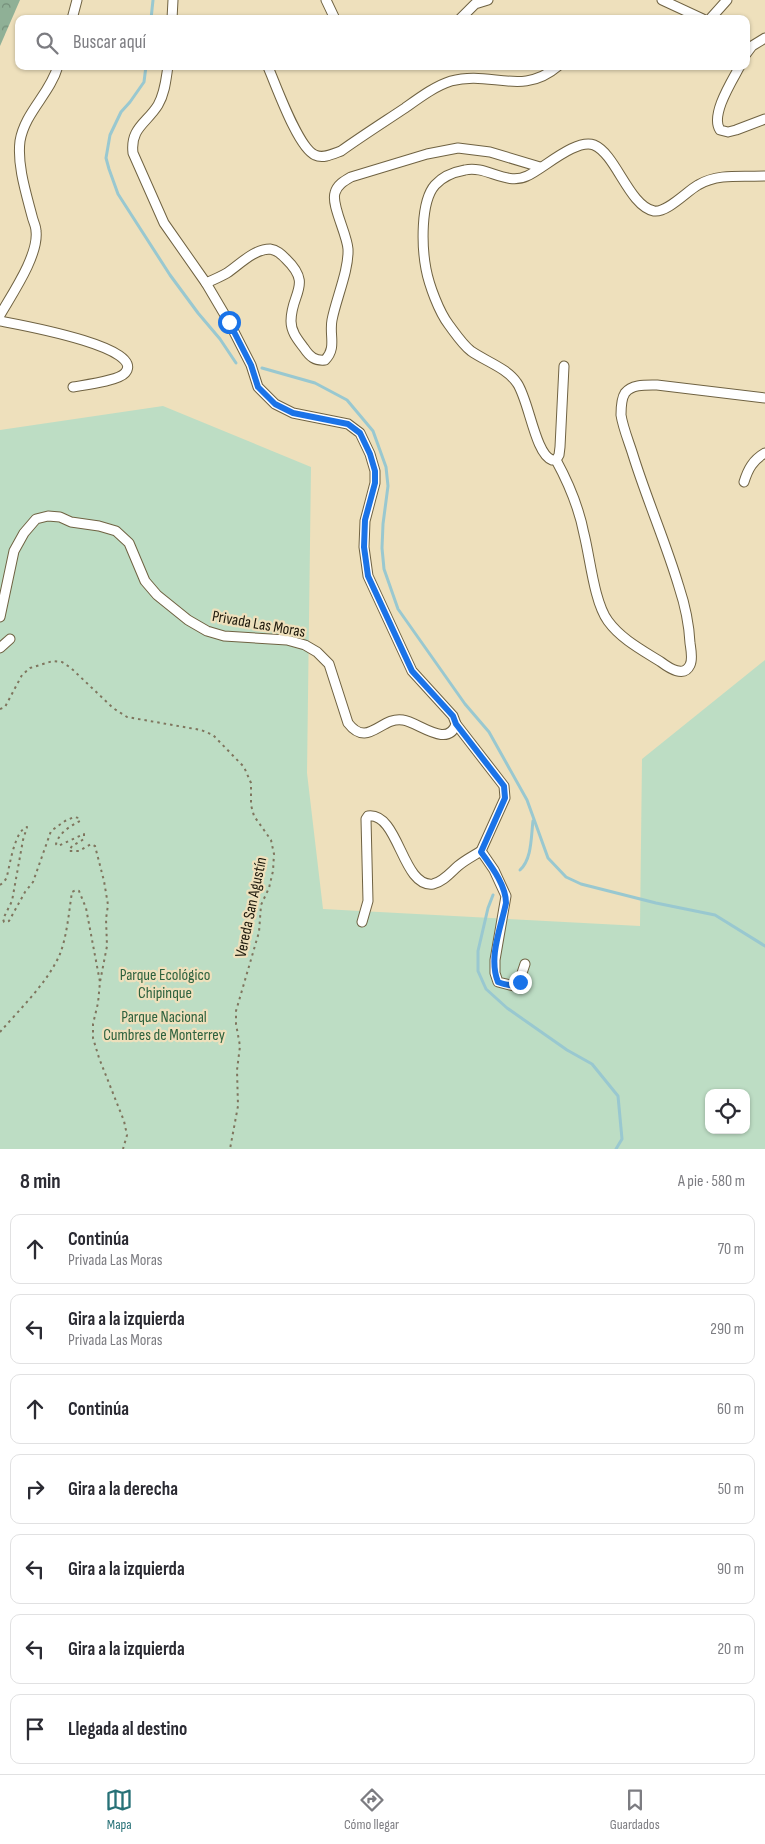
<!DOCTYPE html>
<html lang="es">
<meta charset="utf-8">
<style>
body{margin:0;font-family:"Sofia Sans Condensed",sans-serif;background:#f2f2f3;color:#2b2b33}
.controls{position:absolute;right:15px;bottom:15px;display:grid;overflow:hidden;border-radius:10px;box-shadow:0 1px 4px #0004}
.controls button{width:45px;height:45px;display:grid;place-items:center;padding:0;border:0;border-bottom:1px solid #e1e1e2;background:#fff;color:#2b2b33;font:25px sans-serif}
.stop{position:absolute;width:15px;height:15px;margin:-11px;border:4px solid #1a73e8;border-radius:50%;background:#fff}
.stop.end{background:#1a73e8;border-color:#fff;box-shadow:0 1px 5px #0008}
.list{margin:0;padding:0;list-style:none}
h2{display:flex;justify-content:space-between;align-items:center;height:65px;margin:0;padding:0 20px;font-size:21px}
h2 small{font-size:16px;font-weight:400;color:#7c7c81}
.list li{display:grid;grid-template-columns:32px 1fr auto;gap:15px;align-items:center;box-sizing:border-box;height:70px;margin:0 10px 10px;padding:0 10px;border:1px solid #e1e1e2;border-radius:10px}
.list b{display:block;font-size:19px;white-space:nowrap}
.list p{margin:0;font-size:16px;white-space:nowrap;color:#7c7c81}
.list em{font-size:16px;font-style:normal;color:#7c7c81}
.icon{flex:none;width:28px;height:28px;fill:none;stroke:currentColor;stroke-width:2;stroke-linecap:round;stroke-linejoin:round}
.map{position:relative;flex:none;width:765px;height:1149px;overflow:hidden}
.search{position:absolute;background:#fff;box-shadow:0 1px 4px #0004;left:15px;right:15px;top:15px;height:55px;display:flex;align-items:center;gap:12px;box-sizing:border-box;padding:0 18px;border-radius:10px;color:#7c7c81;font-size:19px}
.sheet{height:625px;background:#fff}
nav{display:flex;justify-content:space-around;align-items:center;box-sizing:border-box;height:70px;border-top:1px solid #e1e1e2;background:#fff;font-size:14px;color:#7c7c81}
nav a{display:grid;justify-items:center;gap:2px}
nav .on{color:#277177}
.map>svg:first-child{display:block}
</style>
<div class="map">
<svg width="765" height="1149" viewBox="0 0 765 1149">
<defs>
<pattern id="forest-crowns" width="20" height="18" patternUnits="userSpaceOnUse" patternTransform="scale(1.25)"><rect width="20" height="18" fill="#8fb096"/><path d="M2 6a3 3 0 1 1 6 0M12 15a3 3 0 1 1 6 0" fill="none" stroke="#748e79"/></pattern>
</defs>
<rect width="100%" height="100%" fill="#eee0bc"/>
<polygon fill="url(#forest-crowns)" points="0,0 20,0 0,46"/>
<path fill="#bdddc4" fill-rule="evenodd" d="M163 406 311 467 307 773 323 909 640 926 642 759 765 660V1149H0V430ZM709 1093H746V1130H709Z"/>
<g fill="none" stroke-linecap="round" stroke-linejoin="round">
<g stroke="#99c8d0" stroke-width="3">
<polyline points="151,19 153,0"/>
<polyline points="146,66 144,82 130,102 121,112 110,135 106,158 109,169 118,194 170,275 198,313 220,339 236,363"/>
<polyline points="262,368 315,383 347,400 373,431 386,467 388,486 383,524 382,548 384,569 398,609 465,704 489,732 527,800 548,858 566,877 581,884 656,903 715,915 765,946"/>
<path d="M520 870C532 859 531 837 533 821"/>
<polyline points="493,895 488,908 478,951 478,971 486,989 507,1008 567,1050 592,1064 618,1096 622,1139 616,1149"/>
</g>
<defs>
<g id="minor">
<polyline points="326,0 335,19"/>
<polyline points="662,0 703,19"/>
<polyline points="72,19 77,0"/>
<polyline points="172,19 173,0"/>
<polyline points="460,19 475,4 488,0"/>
<polyline points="710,19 727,0"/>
<polyline points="746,54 752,46 765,38"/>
<path d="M740 66C732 81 710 115 720 130L728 132 736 130 765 119"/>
<path d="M268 67C276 85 298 148 315 155 323 159 333 154 341 151 362 136 384 122 405 108 419 98 435 86 451 81 491 70 522 97 558 66"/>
<path d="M206 283C213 280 220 277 227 273 239 265 254 249 270 249 277 250 281 254 286 259 313 285 291 293 291 321 291 332 298 340 304 348 310 357 315 361 325 360 337 348 329 335 332 320 336 299 349 270 348 249 347 234 331 205 335 193 337 185 344 181 351 177L427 154 458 148 490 152 540 167"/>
<path d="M0 315C12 294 39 255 36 231 36 226 33 221 32 216 26 193 17 165 20 141 25 112 50 94 58 66"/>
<path d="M0 321C15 324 148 347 125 373 118 381 84 385 73 387"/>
<path d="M564 366 560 447 559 455 556 460H552C535 454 529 400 517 383 507 368 485 361 471 351 463 345 455 333 449 325 439 312 429 285 426 269 422 248 420 202 435 185 443 176 454 172 465 170 486 165 506 186 527 176 543 169 576 138 594 145 616 154 629 206 654 211 667 213 687 191 698 185 718 173 743 177 765 176"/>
<path d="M556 460C568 482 579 508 584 534 590 557 594 602 608 621 621 639 642 650 661 662 669 668 684 678 690 665 693 659 691 650 690 643 689 624 685 605 679 587 666 543 647 500 633 455 629 442 623 428 621 415 621 408 621 399 625 393 632 384 646 385 657 385L765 398"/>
<path d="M744 482C748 469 753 460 765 453"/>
<path d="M0 617 14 551 24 533 36 519 48 516 60 517 71 522 99 526 116 531 129 543 145 581 157 595 188 620 207 631 224 636 287 640 305 645 317 652 329 664 348 723C368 749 381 716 403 720 418 722 448 749 456 724L453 716 412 671 368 576 364 547 365 521 375 483V471L370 454 360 433 348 424 293 413 275 404 258 387 251 365 229 322 206 283 164 223 133 153C130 128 147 123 158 105 165 93 166 79 168 66"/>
<polyline points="0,648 10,639"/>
<polyline points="456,724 504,786 505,798 481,851"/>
<path d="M362 922 368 901 366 819 368 816C399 812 402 888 433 884 443 882 451 872 458 866 465 860 473 856 481 851L494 870 506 896 495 960V973L498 982 514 986 519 982 525 964"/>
</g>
</defs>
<use href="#minor" stroke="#6f6242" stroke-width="11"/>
<g stroke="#7f755e" stroke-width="2" stroke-dasharray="2.5 4" stroke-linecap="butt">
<polyline points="0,709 5,707 22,675 30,668 53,661 62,662 71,668 113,708 127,717 201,730 213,735 244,767 251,783 251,805 254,816 271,840 274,854 273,871 269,888 261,905 259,932 236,1011 236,1024 240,1046 237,1070 238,1106 230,1149"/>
<path d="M0 885C3 883 6 880 7 876 10 864 15 830 27 827L23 840 12 901 3 919 4 922 9 921 25 892 33 882 51 831 65 821 74 817 79 818 80 821C70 826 59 833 56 844L58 846 84 834V839L72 846 69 851H79L91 844 95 846 104 881 108 905 106 919 107 946 100 982"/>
<path d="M0 1032C20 1009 48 982 60 954 67 936 69 911 72 892L76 890 79 891 86 908 100 982 98 1003 93 1024V1038L99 1058 124 1121 127 1135 123 1149"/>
</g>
<use href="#minor" stroke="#fff" stroke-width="9"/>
</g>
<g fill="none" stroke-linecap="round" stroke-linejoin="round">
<path stroke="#1a73e8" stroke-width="6" d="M229 322 251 365 258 387 275 404 293 413 348 424 360 433 370 454 375 471V483L365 520 364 547 368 576 412 671 453 716 456 724 504 786 505 798 481 852C491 866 506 885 506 903 501 927 488 958 498 982 506 985 512 987 520 982"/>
</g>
<g text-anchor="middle" stroke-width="4.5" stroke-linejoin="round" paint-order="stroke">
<g font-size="16" fill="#1c170a" stroke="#eee0bc">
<text transform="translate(259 623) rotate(10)" y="6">Privada Las Moras</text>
<text transform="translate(250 907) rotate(-78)" y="6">Vereda San Agustín</text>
</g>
<g font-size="16" fill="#2d613d" stroke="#eee0bc">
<text x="165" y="980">Parque Ecológico<tspan x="165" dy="18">Chipinque</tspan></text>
<text x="164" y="1022">Parque Nacional<tspan x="164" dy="18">Cumbres de Monterrey</tspan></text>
</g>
</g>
</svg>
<div class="controls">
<button><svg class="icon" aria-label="locate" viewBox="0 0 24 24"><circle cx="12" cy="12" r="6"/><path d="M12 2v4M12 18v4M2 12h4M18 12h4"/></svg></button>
</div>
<div class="stop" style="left:229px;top:322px"></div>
<div class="stop end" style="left:520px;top:982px"></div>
<div class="search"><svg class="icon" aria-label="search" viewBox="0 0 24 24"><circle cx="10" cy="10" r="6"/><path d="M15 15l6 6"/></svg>Buscar aquí</div>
</div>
<section class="sheet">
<h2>8 min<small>A pie · 580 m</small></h2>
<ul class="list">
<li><svg class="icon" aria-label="ahead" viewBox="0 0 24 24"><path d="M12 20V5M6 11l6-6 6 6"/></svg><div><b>Continúa</b><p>Privada Las Moras</p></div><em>70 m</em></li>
<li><svg class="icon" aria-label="left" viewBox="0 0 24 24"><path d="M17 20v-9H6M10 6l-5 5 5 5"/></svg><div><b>Gira a la izquierda</b><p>Privada Las Moras</p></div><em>290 m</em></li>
<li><svg class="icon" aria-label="ahead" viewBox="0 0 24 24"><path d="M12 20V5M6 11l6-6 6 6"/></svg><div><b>Continúa</b></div><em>60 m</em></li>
<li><svg class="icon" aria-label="right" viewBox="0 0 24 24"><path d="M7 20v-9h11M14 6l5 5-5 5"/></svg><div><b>Gira a la derecha</b></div><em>50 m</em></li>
<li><svg class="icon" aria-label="left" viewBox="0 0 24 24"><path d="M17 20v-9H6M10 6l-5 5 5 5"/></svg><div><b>Gira a la izquierda</b></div><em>90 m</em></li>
<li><svg class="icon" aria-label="left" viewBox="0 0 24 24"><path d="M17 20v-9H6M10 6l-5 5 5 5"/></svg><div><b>Gira a la izquierda</b></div><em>20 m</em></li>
<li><svg class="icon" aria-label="arrive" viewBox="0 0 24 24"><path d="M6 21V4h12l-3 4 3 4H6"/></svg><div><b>Llegada al destino</b></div></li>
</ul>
</section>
<nav>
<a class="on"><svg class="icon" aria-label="map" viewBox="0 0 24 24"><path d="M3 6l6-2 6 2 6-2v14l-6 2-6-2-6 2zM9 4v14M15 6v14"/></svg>Mapa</a>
<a><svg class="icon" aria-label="directions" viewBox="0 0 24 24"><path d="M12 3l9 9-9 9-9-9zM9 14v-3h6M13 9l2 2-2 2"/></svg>Cómo llegar</a>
<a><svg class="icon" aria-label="saved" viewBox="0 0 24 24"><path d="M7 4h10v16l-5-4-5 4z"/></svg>Guardados</a>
</nav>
